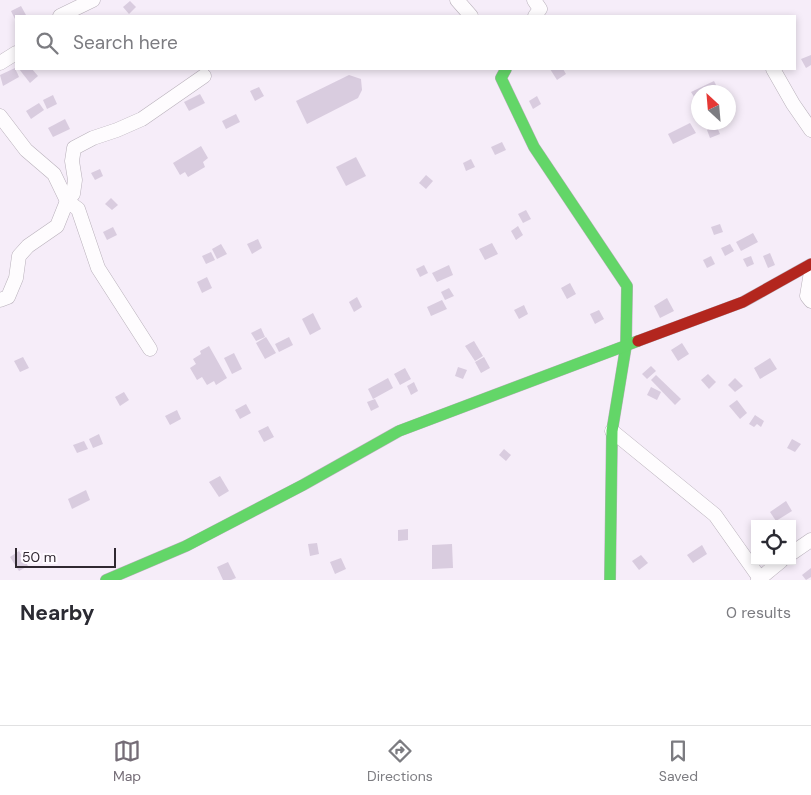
<!DOCTYPE html>
<style>
body{margin:0;font-family:"DM Sans",sans-serif;background:#f7f7f7;color:#2b2b33}
.controls{position:absolute;right:15px;bottom:15px;display:grid;overflow:hidden;border-radius:0px;box-shadow:0 2px 8px #0003}
.controls button{width:45px;height:45px;display:grid;place-items:center;padding:0;border:0;border-bottom:1px solid #e1e1e2;background:#fff;color:#2b2b33;font:25px sans-serif}
.compass{position:absolute;left:691px;top:85px;width:45px;height:45px;border-radius:50%;background:#fff;box-shadow:0 2px 8px #0003;rotate:334deg}
.scale{position:absolute;left:15px;bottom:12px;width:101px;box-sizing:border-box;padding-left:5px;border:2px solid #302831;border-top:0;font-size:14px;line-height:18px;white-space:nowrap;color:#302831;-webkit-text-stroke:4px #fefaff;paint-order:stroke}
.list{margin:0;padding:0;list-style:none}
h2{display:flex;justify-content:space-between;align-items:center;height:65px;margin:0;padding:0 20px;font-size:21px}
h2 small{font-size:16px;font-weight:400;color:#7c7c81}
.icon{flex:none;width:28px;height:28px;fill:none;stroke:currentColor;stroke-width:2;stroke-linecap:round;stroke-linejoin:round}
.map{position:relative;flex:none;width:811px;height:580px;overflow:hidden}
.search{position:absolute;background:#fff;box-shadow:0 2px 8px #0003;left:15px;right:15px;top:15px;height:55px;display:flex;align-items:center;gap:12px;box-sizing:border-box;padding:0 18px;border-radius:0px;color:#7c7c81;font-size:19px}
.sheet{height:145px;background:#fff}
nav{display:flex;justify-content:space-around;align-items:center;box-sizing:border-box;height:70px;border-top:1px solid #e1e1e2;background:#fff;font-size:14px;color:#7c7c81}
nav a{display:grid;justify-items:center;gap:2px}
nav .on{color:#756d77}
.map>svg:first-child{display:block}
</style>
<div class="map">
<svg width="811" height="580" viewBox="0 0 811 580">
<rect width="100%" height="100%" fill="#f6edf9"/>
<g fill="#d9ccdf">
<polygon points="130,1 136,7 129,14 123,7"/>
<polygon points="21,6 26,15 16,16 16,21 11,11"/>
<polygon points="811,55 811,65 806,68 801,59"/>
<polygon points="15,68 19,77 3,86 0,75"/>
<polygon points="19,69 32,69 38,76 30,83"/>
<polygon points="550,69 563,69 566,74 557,80"/>
<polygon points="349,75 361,79 362,90 358,98 307,124 296,101"/>
<polygon points="714,81 718,89 711,92 698,92 698,99 696,100 691,92"/>
<polygon points="259,87 264,96 255,101 250,91"/>
<polygon points="200,94 205,103 189,111 184,102"/>
<polygon points="53,95 57,104 47,109 43,100"/>
<polygon points="537,96 541,104 533,109 529,101"/>
<polygon points="39,103 44,110 31,119 26,111"/>
<polygon points="236,114 240,122 226,129 222,121"/>
<polygon points="65,119 70,129 53,137 48,128"/>
<polygon points="690,123 696,133 673,144 668,134"/>
<polygon points="716,125 720,134 710,138 707,130"/>
<polygon points="502,142 506,150 495,155 491,147"/>
<polygon points="201,146 208,158 203,162 205,167 188,177 185,172 180,175 173,163"/>
<polygon points="356,157 366,176 346,186 336,167"/>
<polygon points="471,159 475,167 466,171 463,163"/>
<polygon points="100,169 103,176 95,180 91,173"/>
<polygon points="426,175 433,181 426,189 419,183"/>
<polygon points="111,198 118,205 112,210 105,204"/>
<polygon points="526,210 531,219 523,223 518,214"/>
<polygon points="720,224 723,232 714,235 711,227"/>
<polygon points="518,226 523,235 516,240 511,231"/>
<polygon points="113,227 117,235 107,240 103,232"/>
<polygon points="753,233 758,242 741,251 736,242"/>
<polygon points="258,239 262,248 252,254 247,244"/>
<polygon points="492,243 498,254 485,260 479,249"/>
<polygon points="221,244 227,254 217,259 212,249"/>
<polygon points="730,244 734,251 725,256 721,248"/>
<polygon points="211,252 215,260 206,264 202,256"/>
<polygon points="770,253 775,265 768,268 763,256"/>
<polygon points="711,256 715,264 707,268 703,260"/>
<polygon points="751,256 754,264 747,267 743,259"/>
<polygon points="424,265 428,273 420,277 416,269"/>
<polygon points="449,265 453,275 437,282 432,273"/>
<polygon points="207,277 212,288 202,293 197,282"/>
<polygon points="570,283 576,294 567,299 561,288"/>
<polygon points="449,288 454,296 445,300 441,292"/>
<polygon points="357,297 362,307 354,312 349,302"/>
<polygon points="667,298 674,311 660,318 654,306"/>
<polygon points="442,300 447,309 431,316 427,307"/>
<polygon points="524,305 528,314 519,319 514,310"/>
<polygon points="599,310 604,319 595,324 590,314"/>
<polygon points="313,313 321,329 310,335 302,319"/>
<polygon points="261,328 265,337 256,341 251,333"/>
<polygon points="266,337 276,353 265,359 256,343"/>
<polygon points="289,337 293,345 279,352 275,344"/>
<polygon points="474,341 483,356 475,361 465,346"/>
<polygon points="682,343 689,354 678,361 671,350"/>
<polygon points="209,346 227,378 216,385 214,381 207,385 202,377 197,380 190,368 196,364 193,359 201,354 200,351"/>
<polygon points="234,353 242,369 232,374 224,358"/>
<polygon points="23,357 29,368 20,372 14,361"/>
<polygon points="484,357 490,368 481,373 475,362"/>
<polygon points="770,358 777,369 760,379 754,368"/>
<polygon points="651,366 656,371 647,379 642,374"/>
<polygon points="458,367 467,370 463,379 455,376"/>
<polygon points="405,368 411,379 400,385 394,374"/>
<polygon points="708,374 716,382 709,389 701,380"/>
<polygon points="656,375 681,399 675,405 651,380"/>
<polygon points="388,378 393,388 373,399 368,389"/>
<polygon points="735,378 743,386 735,392 728,385"/>
<polygon points="414,382 418,391 411,395 407,386"/>
<polygon points="651,387 661,392 657,400 647,395"/>
<polygon points="124,392 129,400 120,406 115,397"/>
<polygon points="375,399 379,407 371,411 367,402"/>
<polygon points="737,400 747,413 740,419 729,406"/>
<polygon points="246,404 251,413 240,419 235,410"/>
<polygon points="177,410 181,419 170,425 165,416"/>
<polygon points="755,415 764,421 761,427 757,424 754,427 749,424"/>
<polygon points="268,426 274,437 264,442 258,431"/>
<polygon points="99,434 103,444 93,448 89,439"/>
<polygon points="792,439 801,444 795,452 787,448"/>
<polygon points="84,441 88,449 77,453 73,445"/>
<polygon points="504,449 511,455 506,461 499,455"/>
<polygon points="220,476 229,491 219,497 209,482"/>
<polygon points="86,490 90,500 72,509 68,499"/>
<polygon points="786,501 792,511 776,521 770,512"/>
<polygon points="408,529 408,540 398,541 398,530"/>
<polygon points="317,543 319,554 310,556 308,544"/>
<polygon points="452,544 453,568 432,569 432,545"/>
<polygon points="702,545 707,554 693,563 687,555"/>
<polygon points="19,551 28,566 19,571 10,557"/>
<polygon points="641,555 648,563 639,570 632,561"/>
<polygon points="341,558 346,569 335,574 330,562"/>
<polygon points="228,562 236,578 231,580 223,580 217,567"/>
<polygon points="811,568 811,577 806,580 802,575"/>
</g>
<g fill="none" stroke-linecap="round" stroke-linejoin="round">
<defs>
<g id="street">
<polyline points="457,0 471,16"/>
<polyline points="534,0 540,9 535,16"/>
<polyline points="60,16 93,0"/>
<polyline points="0,63 16,53"/>
<polyline points="773,69 793,104 811,130"/>
<polyline points="0,116 26,150 54,174 67,201 78,209 98,268 150,349"/>
<polyline points="811,272 807,296 811,301"/>
<polyline points="0,300 8,297 16,278 19,256 28,246 57,226 67,201 73,194 75,180 72,161 74,148 93,138 117,130 142,119 204,76"/>
<polyline points="612,431 715,515 761,580"/>
<polyline points="792,553 811,540"/>
<polyline points="758,580 781,561"/>
</g>
<g id="fast">
<polyline points="506,69 501,78 534,147 627,286 626,346 612,431 610,580"/>
<polyline points="106,580 186,546 303,485 399,431 638,341"/>
</g>
<polyline id="jam" points="638,341 743,302 811,264"/>
</defs>
<use href="#street" stroke="#b8b0ba" stroke-width="15"/>
<use href="#fast" stroke="#b8b0ba" stroke-width="12"/>
<use href="#jam" stroke="#b8b0ba" stroke-width="12"/>
<use href="#street" stroke="#fefcfe" stroke-width="14"/>
<use href="#fast" stroke="#63d668" stroke-width="11"/>
<use href="#jam" stroke="#b3261e" stroke-width="11"/>
</g>
</svg>
<div class="controls">
<button><svg class="icon" aria-label="locate" viewBox="0 0 24 24"><circle cx="12" cy="12" r="6"/><path d="M12 2v4M12 18v4M2 12h4M18 12h4"/></svg></button>
</div>
<svg class="compass" viewBox="-18 -18 36 36"><path d="M0-13l5 13h-10z" fill="#e53935"/><path d="M0 13l5-13h-10z" fill="#7c7c81"/></svg>
<div class="scale">50 m</div>
<div class="search"><svg class="icon" aria-label="search" viewBox="0 0 24 24"><circle cx="10" cy="10" r="6"/><path d="M15 15l6 6"/></svg>Search here</div>
</div>
<section class="sheet">
<h2>Nearby<small>0 results</small></h2>
<ul class="list">
</ul>
</section>
<nav>
<a class="on"><svg class="icon" aria-label="map" viewBox="0 0 24 24"><path d="M3 6l6-2 6 2 6-2v14l-6 2-6-2-6 2zM9 4v14M15 6v14"/></svg>Map</a>
<a><svg class="icon" aria-label="directions" viewBox="0 0 24 24"><path d="M12 3l9 9-9 9-9-9zM9 14v-3h6M13 9l2 2-2 2"/></svg>Directions</a>
<a><svg class="icon" aria-label="saved" viewBox="0 0 24 24"><path d="M7 4h10v16l-5-4-5 4z"/></svg>Saved</a>
</nav>
